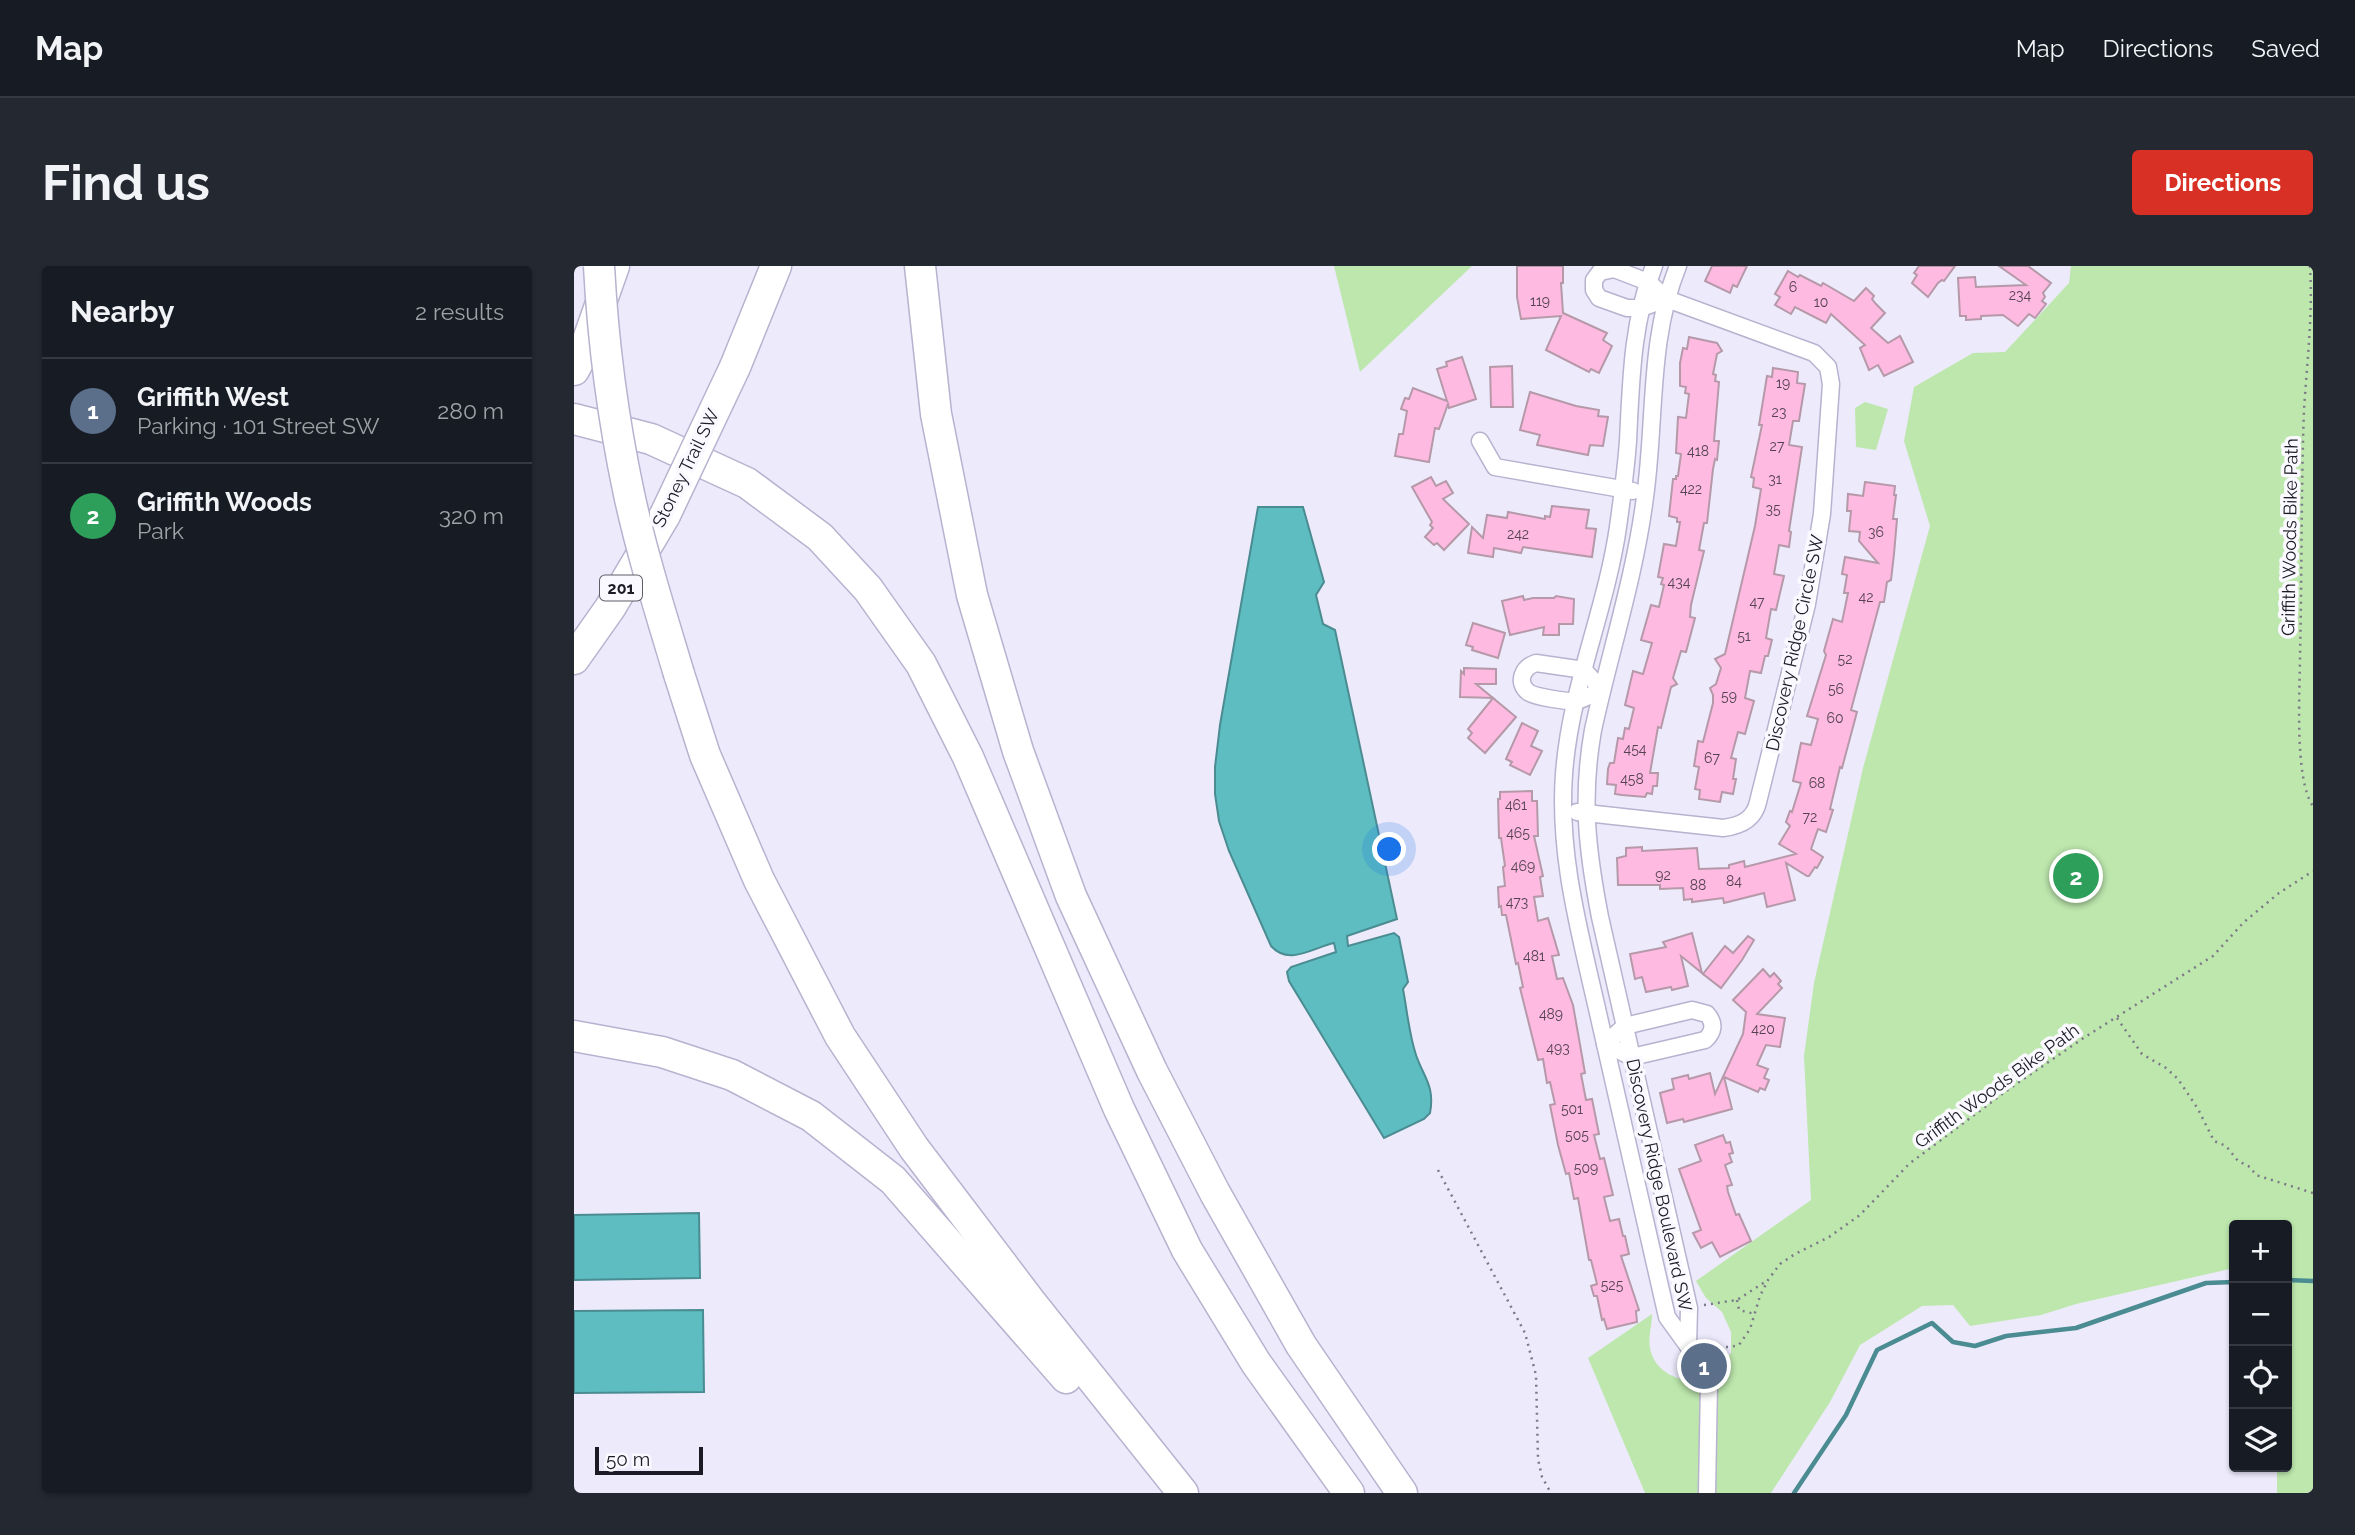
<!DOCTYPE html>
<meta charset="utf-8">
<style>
body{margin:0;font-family:Raleway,sans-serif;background:#242831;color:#f1f3f6}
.controls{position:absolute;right:21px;bottom:21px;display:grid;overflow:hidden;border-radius:7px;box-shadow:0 2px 5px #0004}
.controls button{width:63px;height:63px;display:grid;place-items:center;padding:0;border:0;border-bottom:2px solid #363941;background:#171b24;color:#f1f3f6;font:35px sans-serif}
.scale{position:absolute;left:21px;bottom:18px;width:108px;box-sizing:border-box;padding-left:7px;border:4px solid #1c1a24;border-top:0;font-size:19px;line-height:24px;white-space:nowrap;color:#1c1a24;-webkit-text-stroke:5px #faf9ff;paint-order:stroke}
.you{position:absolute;left:816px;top:584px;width:24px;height:24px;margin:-18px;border:5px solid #fff;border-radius:50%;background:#1a73e8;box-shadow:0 0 0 10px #1a73e833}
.badge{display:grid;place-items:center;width:46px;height:46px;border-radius:50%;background:#d93025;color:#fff;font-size:23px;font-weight:700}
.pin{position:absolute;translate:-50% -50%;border:4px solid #fff;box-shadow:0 2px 7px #0006}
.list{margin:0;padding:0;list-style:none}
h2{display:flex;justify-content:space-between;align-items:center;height:91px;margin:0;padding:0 28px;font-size:30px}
h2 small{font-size:23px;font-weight:400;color:#9ea1a6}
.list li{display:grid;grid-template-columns:46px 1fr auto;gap:21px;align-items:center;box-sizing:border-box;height:105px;padding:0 28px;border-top:2px solid #363941}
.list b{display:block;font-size:26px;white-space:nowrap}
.list p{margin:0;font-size:23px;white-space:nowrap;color:#9ea1a6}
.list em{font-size:23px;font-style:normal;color:#9ea1a6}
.icon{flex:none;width:38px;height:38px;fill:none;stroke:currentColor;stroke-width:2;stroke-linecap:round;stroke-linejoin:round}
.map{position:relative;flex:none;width:1739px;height:1227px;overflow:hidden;border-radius:7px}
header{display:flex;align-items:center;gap:42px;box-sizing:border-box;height:98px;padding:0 35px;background:#171b24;border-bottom:2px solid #363941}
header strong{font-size:33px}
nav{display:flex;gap:38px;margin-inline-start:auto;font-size:24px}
.intro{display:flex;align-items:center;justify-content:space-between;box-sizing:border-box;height:168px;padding:0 42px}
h1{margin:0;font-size:49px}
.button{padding:18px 32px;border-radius:7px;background:#d93025;color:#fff;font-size:24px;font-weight:700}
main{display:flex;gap:42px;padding:0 42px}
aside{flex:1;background:#171b24;border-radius:7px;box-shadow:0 2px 5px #0004}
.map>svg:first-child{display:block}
</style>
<header>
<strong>Map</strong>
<nav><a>Map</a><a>Directions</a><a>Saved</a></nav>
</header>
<div class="intro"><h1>Find us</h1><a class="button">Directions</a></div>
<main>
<aside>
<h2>Nearby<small>2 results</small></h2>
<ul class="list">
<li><span class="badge" style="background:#5c6f8a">1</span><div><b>Griffith West</b><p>Parking · 101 Street SW</p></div><em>280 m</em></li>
<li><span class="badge" style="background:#2e9e5b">2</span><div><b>Griffith Woods</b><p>Park</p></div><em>320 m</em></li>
</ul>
</aside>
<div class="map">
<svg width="1739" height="1227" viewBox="0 0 1739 1227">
<rect width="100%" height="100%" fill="#edeafc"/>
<g fill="#bde7ad">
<polygon points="760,0 898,0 786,106"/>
<polygon points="1497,0 1739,0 1739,1227 1703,1227 1703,1201 1713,1201 1713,959 1660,959 1660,1002 1502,1038 1467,1049 1396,1060 1379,1039 1348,1040 1286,1079 1256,1136 1197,1227 1139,1227 1140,1106 1157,1087 1157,1066 1148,1046 1132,1032 1122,1015 1237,934 1230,790 1240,717 1289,502 1356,260 1330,175 1340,121 1399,87 1431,86 1495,17"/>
<polygon points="1291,136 1314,143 1302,184 1282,181 1281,142"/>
<path d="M1078 1048C1078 1060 1074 1070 1076 1082 1080 1104 1101 1115 1122 1115L1126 1120 1125 1227H1071L1014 1092Z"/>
</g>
<g fill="#5dbdc0" stroke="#4a8c91" stroke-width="2">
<path d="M684 241H729L750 316 742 329 749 358 761 364 823 653 773 670 774 680 820 667 825 671 834 716 829 723C833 744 835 768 842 789 850 812 861 820 856 847L850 853 810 872 715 715 713 706 717 701 762 686 760 677C738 682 715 700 697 680L655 585 645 555 641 528V501L646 459Z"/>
<polygon points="125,947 126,1012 0,1014 0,949"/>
<polygon points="129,1044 130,1126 0,1127 0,1045"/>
</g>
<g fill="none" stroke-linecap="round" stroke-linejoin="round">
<g stroke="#4a8c91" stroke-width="4.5">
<polyline points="1713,1014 1739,1015"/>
<polyline points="1220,1227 1272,1149 1303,1084 1358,1057 1379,1076 1401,1080 1432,1070 1502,1062 1632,1017 1660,1016"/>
</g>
</g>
<g fill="#febae0" stroke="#b699a9" stroke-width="2">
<polygon points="943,0 989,0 989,17 987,17 989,47 1033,67 1029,74 1038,80 1025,107 1017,103 1015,106 972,84 987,50 947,53 943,31"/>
<polygon points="1138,0 1173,0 1163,21 1159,19 1156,27 1131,15"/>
<polygon points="1345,0 1381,0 1370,15 1368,14 1364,17 1354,31 1338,17 1343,9 1340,7"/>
<polygon points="1425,0 1454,0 1477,17 1469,27 1471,31 1468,35 1472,38 1461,52 1455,48 1444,60 1429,49 1407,50 1407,53 1392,54 1392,50 1386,50 1384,12 1401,11 1402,21 1452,19"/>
<polygon points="1214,5 1224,11 1226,9 1247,20 1249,17 1280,35 1292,22 1300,30 1298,33 1302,38 1311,47 1297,62 1314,77 1326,70 1339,96 1310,110 1304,99 1295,104 1286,82 1291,79 1257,48 1252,57 1221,41 1217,48 1201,39 1206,31 1201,28"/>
<polygon points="1115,71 1143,77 1148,85 1143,88 1139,108 1142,109 1141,115 1145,116 1140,175 1145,175 1143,194 1141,193 1139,203 1133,257 1130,257 1125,284 1130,285 1117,339 1116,351 1121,352 1112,386 1107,385 1099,412 1103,418 1097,421 1087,462 1084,461 1076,507 1084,507 1083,520 1079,520 1078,528 1073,527 1071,531 1048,529 1041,528 1042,519 1033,518 1034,503 1036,497 1040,497 1044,472 1049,473 1051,462 1055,463 1060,442 1051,439 1059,405 1069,408 1078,377 1067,374 1077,339 1085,341 1090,319 1087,318 1089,312 1084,311 1090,278 1102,280 1106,256 1103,256 1103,252 1095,250 1099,213 1102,213 1102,210 1104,210 1107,188 1102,187 1104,151 1112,152 1115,128 1111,127 1112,121 1106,120 1106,97 1109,82 1113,83"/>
<polygon points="888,91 902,133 875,142 874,138 865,163 861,162 855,196 821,190 825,168 829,168 833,145 827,143 831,132 835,133 839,122 873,135 863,103 873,100 872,96"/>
<polygon points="938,100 939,141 917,141 916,101"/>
<polygon points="1199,102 1224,106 1223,117 1231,118 1225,155 1219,155 1215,179 1228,181 1215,265 1217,266 1215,281 1205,279 1200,308 1210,310 1202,344 1197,343 1192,372 1198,374 1194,390 1191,390 1187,407 1176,405 1171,432 1180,435 1171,468 1164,466 1157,492 1162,493 1159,513 1162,513 1159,528 1148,526 1146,536 1125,533 1126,524 1121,523 1125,501 1120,500 1124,475 1129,476 1139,437 1139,429 1136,422 1142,418 1147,402 1141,393 1151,388 1181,260 1187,223 1179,221 1180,212 1177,211 1188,159 1185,159 1193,110 1198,111"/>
<polygon points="956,126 1002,140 1025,144 1024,150 1034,151 1029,180 1016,179 1014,189 963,179 966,169 946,164"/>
<polygon points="857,211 862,220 872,215 879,227 869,233 895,258 870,284 863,277 860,279 851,271 859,262 856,259 858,256 838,221"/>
<polygon points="1291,216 1321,220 1320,229 1322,229 1319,253 1323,253 1320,288 1317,314 1313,316 1310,336 1306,336 1277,444 1283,446 1268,502 1266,501 1256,543 1259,544 1252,566 1244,563 1237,583 1249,591 1243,602 1241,601 1235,610 1233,610 1212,597 1221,634 1193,641 1190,627 1150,637 1149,632 1118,636 1118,633 1110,634 1109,622 1086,623 1086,619 1044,619 1043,592 1052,590 1052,582 1068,581 1068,585 1123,582 1125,603 1155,602 1155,599 1170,595 1171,601 1222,588 1205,578 1216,560 1212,556 1216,545 1218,546 1227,517 1219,515 1227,477 1237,479 1244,453 1233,450 1252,389 1250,385 1259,353 1268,356 1274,327 1270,327 1273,309 1268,308 1271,291 1304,297 1285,275 1286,266 1275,265 1277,245 1273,245 1274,228 1289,230"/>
<polygon points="978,240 1015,244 1012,262 1022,263 1018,291 949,281 947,287 920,282 919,291 894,287 898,261 909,272 913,249 933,252 934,246 971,253 971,250 976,251"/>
<polygon points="949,330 950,334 959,332 980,332 982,330 1000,333 999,358 985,358 985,369 969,369 970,361 936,369 928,335"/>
<polygon points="899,357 931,367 924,392 898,384 899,381 892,379"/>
<polygon points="890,402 922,403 922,418 902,418 919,432 886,431 887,405 890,408"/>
<polygon points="919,432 942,451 911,487 894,472 898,467 894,463"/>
<polygon points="948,457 964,465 957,480 968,485 956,509 936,499 938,496 932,493"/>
<polygon points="958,525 958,535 963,535 964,570 960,570 969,610 966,611 969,630 960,631 964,655 974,652 985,689 978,690 983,713 989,712 999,739 1011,807 1007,808 1012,834 1018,833 1025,868 1020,869 1026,893 1030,892 1039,929 1030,931 1036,955 1045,953 1049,970 1051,970 1055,988 1047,990 1065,1044 1062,1045 1063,1056 1033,1063 1030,1053 1028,1054 1023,1030 1020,1030 1017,1020 1023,1018 1017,994 1015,994 1004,932 1000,933 995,907 992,908 984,879 976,839 981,838 976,816 973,817 969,793 964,794 946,722 949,721 944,697 942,698 932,649 928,649 927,640 925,641 924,621 931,620 929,601 931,600 927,572 925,572 924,533 926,533 926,526"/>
<polygon points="1118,667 1128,707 1107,690 1114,720 1098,724 1097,721 1072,726 1068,711 1061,713 1056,688 1092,681 1089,676"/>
<polygon points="1174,670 1180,674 1168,694 1147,722 1129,708 1151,680 1159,687"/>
<polygon points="1189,703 1196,711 1200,707 1207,715 1204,718 1208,722 1183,748 1211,752 1206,781 1192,779 1183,799 1194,803 1190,812 1195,814 1191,824 1186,822 1184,826 1150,811 1158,843 1110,856 1109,853 1093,857 1086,827 1100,823 1098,813 1114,809 1115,813 1136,807 1141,828 1169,768 1172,746 1159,734"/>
<polygon points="1149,869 1152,877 1156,876 1159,887 1155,888 1158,896 1151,899 1158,919 1153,920 1154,926 1162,949 1165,948 1177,975 1146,991 1138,976 1127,982 1119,967 1127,964 1105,903 1127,895 1121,879"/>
</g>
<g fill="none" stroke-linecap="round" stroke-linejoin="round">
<defs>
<g id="street">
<path d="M1080 0C1058 56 1057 115 1054 175 1052 204 1048 232 1044 261 1032 344 996 423 990 508 984 590 1006 667 1024 747 1047 848 1070 950 1093 1051L1114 1080 1135 1116 1133 1227"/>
<path d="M1104 0C1074 74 1082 153 1071 231 1061 310 1036 386 1019 464 1007 532 1013 584 1026 651L1115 1042 1114 1080"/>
<polyline points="906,175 921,201 1059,225"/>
<path d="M962 397 1010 404 1028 424C1020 427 1011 433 1002 435 995 436 960 431 954 426 942 416 949 401 962 397Z"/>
<path d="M1003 546 1149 562C1166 560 1180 554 1184 536L1233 338 1248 248 1257 118 1254 101 1240 87 1093 33 1074 16 1040 3 1026 6 1020 14V24L1025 32 1053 42H1067L1093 33"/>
<path d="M1118 744 1133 748C1141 757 1140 766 1131 774L1058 791 1031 778 1051 760Z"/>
</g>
<g id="highway">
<polyline points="346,0 362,148 398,329 444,485 497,630 578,805 641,927 727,1079 828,1227"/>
<polyline points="161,101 202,0"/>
<polyline points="0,104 10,85 40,0"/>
<polyline points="0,153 77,173 173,217 246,271 294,323 347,398 394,491 545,843 613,984 682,1097 775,1227"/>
<polyline points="0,393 36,342 91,249"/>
<polyline points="105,408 131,489 185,614 266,770 340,882 456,1035 609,1227"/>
<polyline points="0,770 88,786 158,809 237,850 319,914 492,1112"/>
</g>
</defs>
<use href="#street" stroke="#b8b2cf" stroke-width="19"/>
<use href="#highway" stroke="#b8b2cf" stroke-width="33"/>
<g stroke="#7d7a88" stroke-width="2.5" stroke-dasharray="2 5" stroke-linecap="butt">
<path d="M1736 0C1739 48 1733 96 1730 144 1727 225 1728 307 1726 389 1726 424 1720 513 1739 540"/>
<polyline points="1543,752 1568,788 1592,802 1604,813 1624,843 1640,875 1652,880 1664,895 1676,901 1682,909 1739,927"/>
<polyline points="864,904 951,1067 962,1109 964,1193 968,1211 977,1227"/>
<polyline points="1163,1034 1165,1044 1181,1048"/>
<polyline points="1130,1039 1163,1034 1194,1014"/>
<polyline points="1131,1081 1156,1081 1165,1079 1176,1063 1186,1030 1194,1014 1206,998 1221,988 1255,971 1286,949 1335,898 1435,823 1511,771 1639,690 1670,656 1705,627 1739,605"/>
</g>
<use href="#street" stroke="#fff" stroke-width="16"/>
<use href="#highway" stroke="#fff" stroke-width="30"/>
<defs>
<g id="highway-bridge">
<path d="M25 0C29 76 39 153 55 228 68 288 87 348 105 408"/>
<polyline points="91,249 161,101"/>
</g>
</defs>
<use href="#highway-bridge" stroke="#b8b2cf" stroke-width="33" stroke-linecap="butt"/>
<use href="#highway-bridge" stroke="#fff" stroke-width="30"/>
</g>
<g text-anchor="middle" stroke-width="7" stroke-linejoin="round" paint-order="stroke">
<g font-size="14" fill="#544253">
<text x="1219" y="26">6</text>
<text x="1446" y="34">234</text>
<text x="966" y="40">119</text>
<text x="1247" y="41">10</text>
<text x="1209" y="122">19</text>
<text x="1205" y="151">23</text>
<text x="1203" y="185">27</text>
<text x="1124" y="190">418</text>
<text x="1201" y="218">31</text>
<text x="1117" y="228">422</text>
<text x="1199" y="248">35</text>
<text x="1302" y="271">36</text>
<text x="944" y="273">242</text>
<text x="1105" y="321">434</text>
<text x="1292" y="336">42</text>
<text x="1183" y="341">47</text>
<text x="1170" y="375">51</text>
<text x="1271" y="398">52</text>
<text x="1262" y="428">56</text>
<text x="1155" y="435">59</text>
<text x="1261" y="457">60</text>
<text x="1061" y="488">454</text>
<text x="1138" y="497">67</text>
<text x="1058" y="518">458</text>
<text x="1243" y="522">68</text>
<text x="942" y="544">461</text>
<text x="1236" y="556">72</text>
<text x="944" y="572">465</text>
<text x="949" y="605">469</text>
<text x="1089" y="614">92</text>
<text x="1160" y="620">84</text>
<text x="1124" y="624">88</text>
<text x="943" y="641">473</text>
<text x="960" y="695">481</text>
<text x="977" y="753">489</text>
<text x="1189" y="768">420</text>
<text x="984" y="787">493</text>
<text x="998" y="848">501</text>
<text x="1003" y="874">505</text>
<text x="1012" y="907">509</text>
<text x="1038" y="1024">525</text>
</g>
<rect fill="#faf9ff" stroke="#5f5d66" stroke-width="2" x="26" y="309.5" width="42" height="25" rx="5"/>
<g font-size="16" font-weight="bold" fill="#1c1a24">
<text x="47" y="328">201</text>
</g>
<g font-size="18" fill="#1c1a24" stroke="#faf9ff">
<text transform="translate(112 202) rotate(-64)" y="6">Stoney Trail SW</text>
<text transform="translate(1716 271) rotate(-89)" y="6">Griffith Woods Bike Path</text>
<text transform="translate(1221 377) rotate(-78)" y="6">Discovery Ridge Circle SW</text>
<text transform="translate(1423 820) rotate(-36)" y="6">Griffith Woods Bike Path</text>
<text transform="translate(1085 919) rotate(78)" y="6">Discovery Ridge Boulevard SW</text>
</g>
</g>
</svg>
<div class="controls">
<button>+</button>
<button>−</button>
<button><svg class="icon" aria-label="locate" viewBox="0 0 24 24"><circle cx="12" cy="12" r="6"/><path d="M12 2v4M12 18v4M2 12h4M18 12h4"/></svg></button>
<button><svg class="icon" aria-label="layers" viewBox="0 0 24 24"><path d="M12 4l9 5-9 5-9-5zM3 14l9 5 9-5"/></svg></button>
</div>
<div class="scale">50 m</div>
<div class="you"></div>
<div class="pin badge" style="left:1130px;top:1100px;background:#5c6f8a">1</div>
<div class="pin badge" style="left:1502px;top:610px;background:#2e9e5b">2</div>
</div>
</main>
